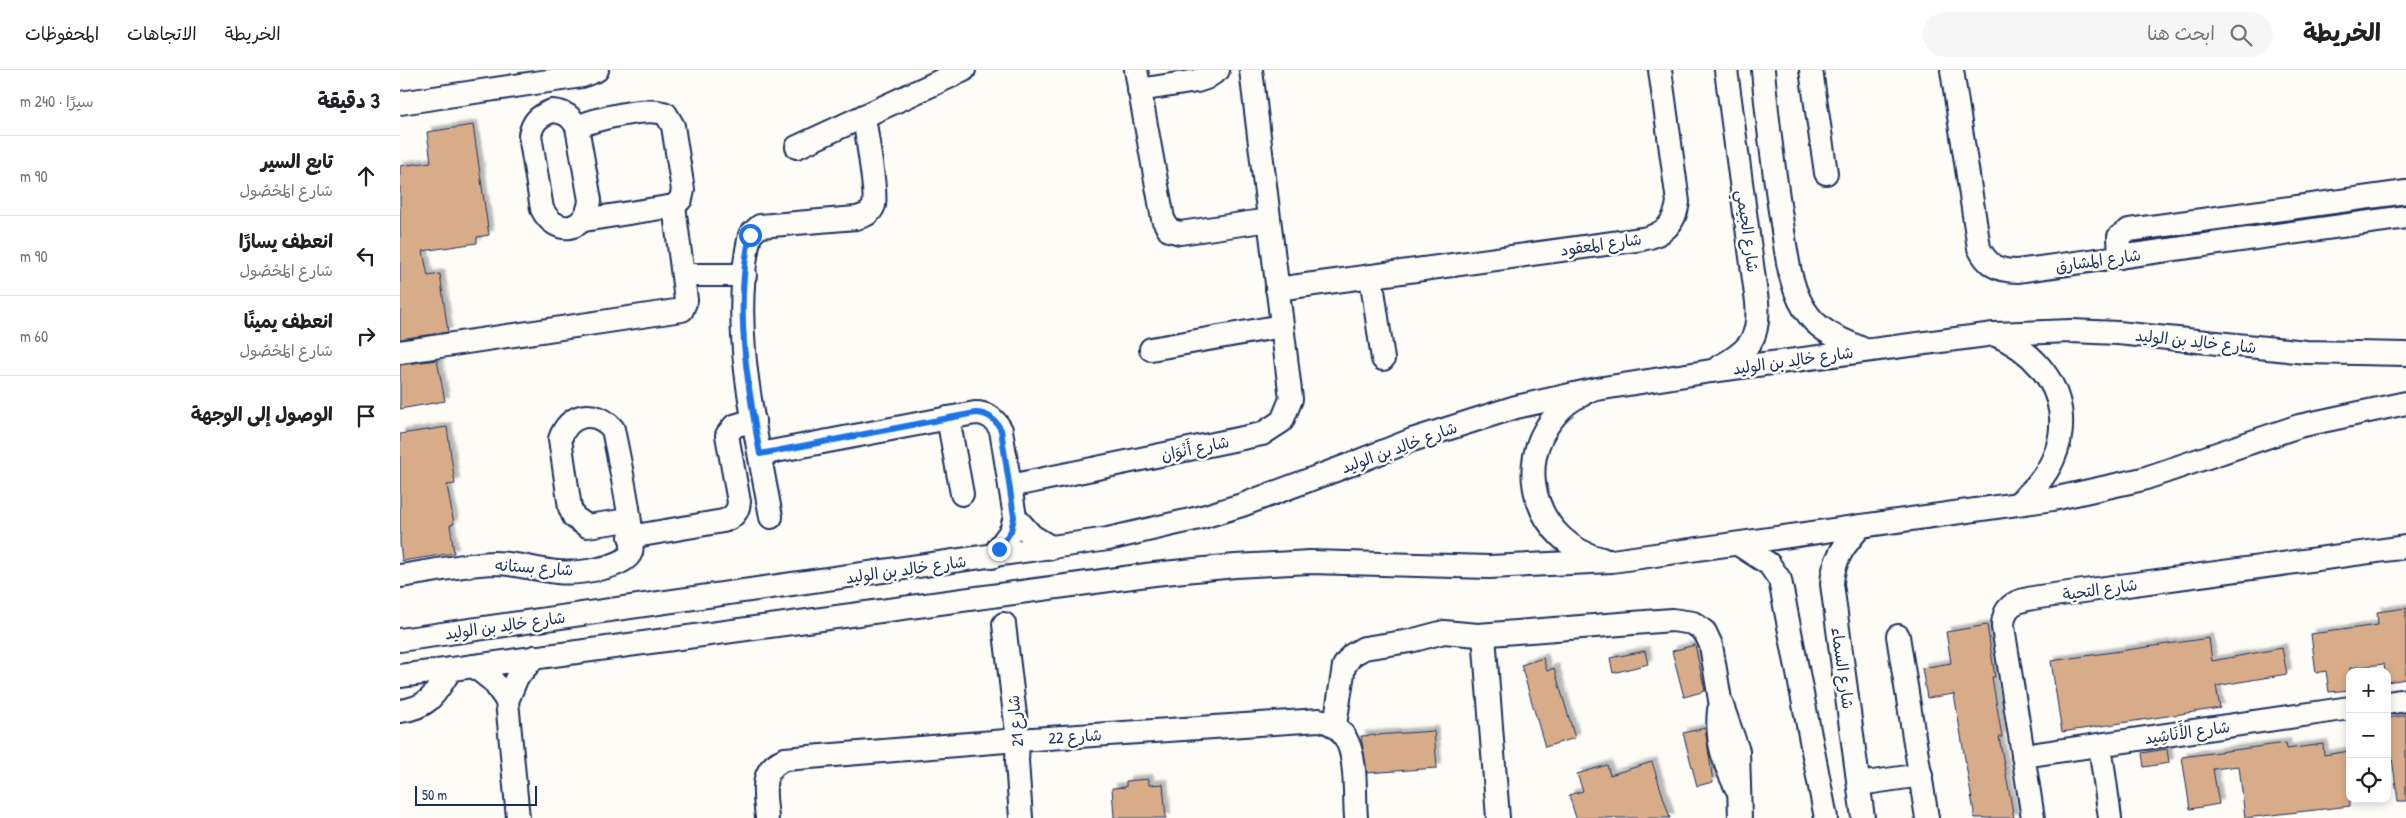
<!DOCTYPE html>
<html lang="ar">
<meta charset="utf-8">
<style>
body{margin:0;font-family:"Patrick Hand","Playpen Sans Arabic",sans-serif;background:#f6f6f6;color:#202124;direction:rtl}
.controls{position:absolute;right:15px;bottom:15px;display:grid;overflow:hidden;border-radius:10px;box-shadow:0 2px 8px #0003}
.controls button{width:45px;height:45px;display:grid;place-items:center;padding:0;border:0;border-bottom:1px solid #e0e0e0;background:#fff;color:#202124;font:25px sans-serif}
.scale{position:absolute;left:15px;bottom:12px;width:122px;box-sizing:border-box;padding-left:5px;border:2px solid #1b2f5e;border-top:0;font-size:14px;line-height:18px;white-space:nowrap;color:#1b2f5e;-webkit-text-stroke:4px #fdfcf7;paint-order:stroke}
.stop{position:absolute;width:15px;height:15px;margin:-11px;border:4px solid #1a73e8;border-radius:50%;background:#fff}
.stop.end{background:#1a73e8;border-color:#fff;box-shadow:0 1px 5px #0008}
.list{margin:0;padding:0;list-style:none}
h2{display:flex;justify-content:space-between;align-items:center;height:65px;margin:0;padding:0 20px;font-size:21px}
h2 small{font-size:16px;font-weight:400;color:#757577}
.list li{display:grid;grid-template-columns:32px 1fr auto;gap:15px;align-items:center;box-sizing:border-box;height:80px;padding:0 20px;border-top:1px solid #e0e0e0}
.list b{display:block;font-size:19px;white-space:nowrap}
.list p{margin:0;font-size:16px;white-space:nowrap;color:#757577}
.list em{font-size:16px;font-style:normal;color:#757577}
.icon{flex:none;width:28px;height:28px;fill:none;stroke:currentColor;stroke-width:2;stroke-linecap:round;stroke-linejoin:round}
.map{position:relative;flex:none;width:2006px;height:748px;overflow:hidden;direction:ltr}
header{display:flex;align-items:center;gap:30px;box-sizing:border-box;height:70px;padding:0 25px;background:#fff;border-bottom:1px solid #e0e0e0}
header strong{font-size:24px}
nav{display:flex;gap:28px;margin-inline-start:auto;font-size:18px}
.search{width:350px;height:45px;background:#f6f6f6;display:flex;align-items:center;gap:12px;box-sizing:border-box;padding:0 18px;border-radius:28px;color:#757577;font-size:19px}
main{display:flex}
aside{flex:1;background:#fff}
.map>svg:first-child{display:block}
</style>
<header>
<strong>الخريطة</strong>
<div class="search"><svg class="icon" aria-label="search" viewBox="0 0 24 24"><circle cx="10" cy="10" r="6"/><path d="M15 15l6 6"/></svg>ابحث هنا</div>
<nav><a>الخريطة</a><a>الاتجاهات</a><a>المحفوظات</a></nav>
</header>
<main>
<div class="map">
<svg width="2006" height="748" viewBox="0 0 2006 748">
<defs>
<filter id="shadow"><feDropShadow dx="4.5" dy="-4.5" stdDeviation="1" flood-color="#0004"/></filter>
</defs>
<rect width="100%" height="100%" fill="#fdfcf7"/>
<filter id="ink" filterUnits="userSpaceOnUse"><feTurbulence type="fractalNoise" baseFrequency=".02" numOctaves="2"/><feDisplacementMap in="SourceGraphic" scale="10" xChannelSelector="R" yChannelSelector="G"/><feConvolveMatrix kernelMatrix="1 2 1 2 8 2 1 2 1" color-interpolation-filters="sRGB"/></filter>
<g filter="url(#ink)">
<g fill="#d8ac89" stroke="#1b2f5e" filter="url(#shadow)">
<polygon points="73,55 89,165 77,167 77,173 23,181 28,206 40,204 48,262 0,269 0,96 31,92 27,62"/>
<polygon points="37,290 45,331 0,339 0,295"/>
<polygon points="47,357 55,414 47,415 54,454 50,455 54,483 2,491 0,473 0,364"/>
<polygon points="2006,538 2006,609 1987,612 1987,602 1985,602 1984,594 1950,598 1950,620 1929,622 1926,601 1916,603 1911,564 1978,555 1977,542"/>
<polygon points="1587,555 1595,607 1592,607 1602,667 1599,667 1614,748 1575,748 1554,624 1527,628 1522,598 1551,593 1546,562"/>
<polygon points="1809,568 1812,591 1882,578 1887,604 1816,616 1820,638 1662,662 1651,591"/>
<polygon points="1295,575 1305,621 1284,627 1272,581"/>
<polygon points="1245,581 1248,594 1213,603 1210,588"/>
<polygon points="1143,588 1147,601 1154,598 1175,668 1145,677 1121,595"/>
<polygon points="2006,645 2006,731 1998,731 1990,674 1987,675 1987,648"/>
<polygon points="1305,658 1313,712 1297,716 1283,663"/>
<polygon points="1034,661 1037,698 967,703 961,666"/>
<polygon points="1886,673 1887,679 1923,674 1924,685 1950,681 1950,736 1845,748 1839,696 1813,699 1819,734 1790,739 1782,687"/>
<polygon points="1767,679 1769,693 1744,697 1742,683"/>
<polygon points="1252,692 1270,748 1176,748 1169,725 1183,721 1177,704 1207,695 1210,705"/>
<polygon points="749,709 749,715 763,714 766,748 714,748 712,718 726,717 726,711"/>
</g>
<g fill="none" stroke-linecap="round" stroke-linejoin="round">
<defs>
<g id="minor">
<polyline points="736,0 763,149 769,160 780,163 869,150"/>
<path d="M1363 0C1367 47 1373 94 1380 141 1386 174 1387 219 1410 247 1424 264 1445 271 1465 280"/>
<polyline points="1411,0 1426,103"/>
<path d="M1552 0 1579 178C1587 195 1598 201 1617 201L2006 147"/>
<polyline points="739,20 797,11 806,8 818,0"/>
<polyline points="0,33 182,6 197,0"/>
<path d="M152 41C165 42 171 46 177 57L190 130C187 162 156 167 142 139L130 65C133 51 139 46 152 41Z"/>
<path d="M177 57C196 49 247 36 266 44L273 56 283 120 281 129 274 136 184 150"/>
<polyline points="397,77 564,0"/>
<polyline points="1720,187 1719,167 1729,160 2006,122"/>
<polyline points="283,205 345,205"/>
<polyline points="971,206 983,289"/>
<path d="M877 219 1242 169C1264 165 1275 154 1278 132L1260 0"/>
<path d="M1594 264C1673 298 1684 380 1618 433"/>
<polyline points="751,279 882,256"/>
<polyline points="0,282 282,240 286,230 274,136"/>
<path d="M1319 297C1350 280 1360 268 1357 232L1326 0"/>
<path d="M1182 325C1172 329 1162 337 1155 346 1111 396 1138 474 1202 489"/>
<polyline points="548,348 562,424"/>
<path d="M360 384 575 343C588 343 595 349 601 360L615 447 611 461 592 487"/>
<polyline points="610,416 862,364 882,351 891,329 851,0"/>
<path d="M371 447C355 356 329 257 350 165L360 156 456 148C464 146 471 144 474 135 477 122 466 63 464 46"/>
<polyline points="615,447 632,466 652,478"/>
<path d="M1461 456C1445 474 1433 489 1432 514L1463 748"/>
<path d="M230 467 323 451C333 448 338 442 339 432L327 365 334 356 354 350"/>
<polyline points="1338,474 1369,494 1380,510 1426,748"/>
<path d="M0 506C31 502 63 494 94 493 116 493 136 500 157 502 174 504 225 499 231 482 236 466 217 380 213 359 195 338 169 343 160 369L170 438 174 447 187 456 229 450"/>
<polyline points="604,554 618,670 617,691 621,748"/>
<polyline points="1084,565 1098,748"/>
<polyline points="1498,566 1527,748"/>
<polyline points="0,570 708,469 799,448 842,435 949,395 1012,370 1116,337 1197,319 1311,301 1594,264 1671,261 1718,263 1906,282 2006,284"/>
<polyline points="74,596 93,611 107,631"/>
<polyline points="0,606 754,504 835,496 910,492 1089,497 1212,491 1653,429 1743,409 1899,356 2006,333"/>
<polyline points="1987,633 2006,630"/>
<path d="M1319 640C1316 670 1323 691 1336 717"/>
<path d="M0 641C31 637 35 623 51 599"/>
<polyline points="935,655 944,596 952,585 964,578 1010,571 1044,562 1078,565 1272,550 1293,553 1305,562 1311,575 1320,630 1338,681 1340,748"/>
<polyline points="1700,675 1710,748"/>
<polyline points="1623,686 1950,638"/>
<polyline points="1459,714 1521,705"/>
<polyline points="118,748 107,631 117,607 135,587"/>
<path d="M367 748C365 725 358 699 385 689L618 670 919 650C962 657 953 714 956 748"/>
<path d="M1633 748 1603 557C1603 533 1619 530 1639 527L2006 477"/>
</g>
</defs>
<use href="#minor" stroke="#1b2f5e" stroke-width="26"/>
<use href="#minor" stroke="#fdfcf7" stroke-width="22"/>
</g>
</g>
<g fill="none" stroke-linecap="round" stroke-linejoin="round" filter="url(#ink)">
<path stroke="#1a73e8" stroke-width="6" d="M350 165C334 237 347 313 360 384L575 343C588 343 595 349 601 360L614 447 611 461 599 479"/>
</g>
<g text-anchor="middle" stroke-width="5" stroke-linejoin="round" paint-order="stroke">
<g font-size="16" fill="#1b2f5e" stroke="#fdfcf7">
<text transform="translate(1348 161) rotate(82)" y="6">شارع الجيمي</text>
<text transform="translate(1201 174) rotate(-8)" y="6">شارع المعقود</text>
<text transform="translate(1698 190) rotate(-8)" y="6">شارع المشارق</text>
<text transform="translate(1796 271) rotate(6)" y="6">شارع خالِد بن الوليد</text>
<text transform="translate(1393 290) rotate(-8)" y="6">شارع خالِد بن الوليد</text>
<text transform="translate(999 377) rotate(-20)" y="6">شارع خالِد بن الوليد</text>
<text transform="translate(795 378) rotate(-12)" y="6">شارع أَنْوَان</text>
<text transform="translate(134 497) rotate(4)" y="6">شارع بستانه</text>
<text transform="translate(506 499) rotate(-8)" y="6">شارع خالِد بن الوليد</text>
<text transform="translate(1700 519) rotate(-8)" y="6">شارع التحية</text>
<text transform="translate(105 555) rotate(-8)" y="6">شارع خالِد بن الوليد</text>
<text transform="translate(1443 598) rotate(82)" y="6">شارع السماء</text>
<text transform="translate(615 651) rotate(-95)" y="6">شارع 21</text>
<text transform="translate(1787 662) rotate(-8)" y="6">شارع الأَنَاشِيد</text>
<text transform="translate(675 666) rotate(-4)" y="6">شارع 22</text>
</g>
</g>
</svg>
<div class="controls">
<button>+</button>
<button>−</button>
<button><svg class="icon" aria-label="locate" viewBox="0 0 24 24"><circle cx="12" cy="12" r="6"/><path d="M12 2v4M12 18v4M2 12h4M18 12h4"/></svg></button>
</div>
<div class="scale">50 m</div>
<div class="stop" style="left:350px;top:165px"></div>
<div class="stop end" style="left:599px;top:479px"></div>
</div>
<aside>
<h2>3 دقيقة<small>سيرًا · 240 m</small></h2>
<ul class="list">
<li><svg class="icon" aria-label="ahead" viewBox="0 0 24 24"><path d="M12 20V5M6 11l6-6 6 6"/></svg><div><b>تابع السير</b><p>شارع المَحْصُول</p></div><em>90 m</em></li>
<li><svg class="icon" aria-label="left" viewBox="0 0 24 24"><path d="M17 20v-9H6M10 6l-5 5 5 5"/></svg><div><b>انعطف يسارًا</b><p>شارع المَحْصُول</p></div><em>90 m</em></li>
<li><svg class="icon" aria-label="right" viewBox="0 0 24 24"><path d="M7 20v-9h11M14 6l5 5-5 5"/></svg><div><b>انعطف يمينًا</b><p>شارع المَحْصُول</p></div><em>60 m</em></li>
<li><svg class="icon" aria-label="arrive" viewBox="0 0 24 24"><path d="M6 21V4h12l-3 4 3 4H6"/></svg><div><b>الوصول إلى الوجهة</b></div></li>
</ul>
</aside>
</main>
